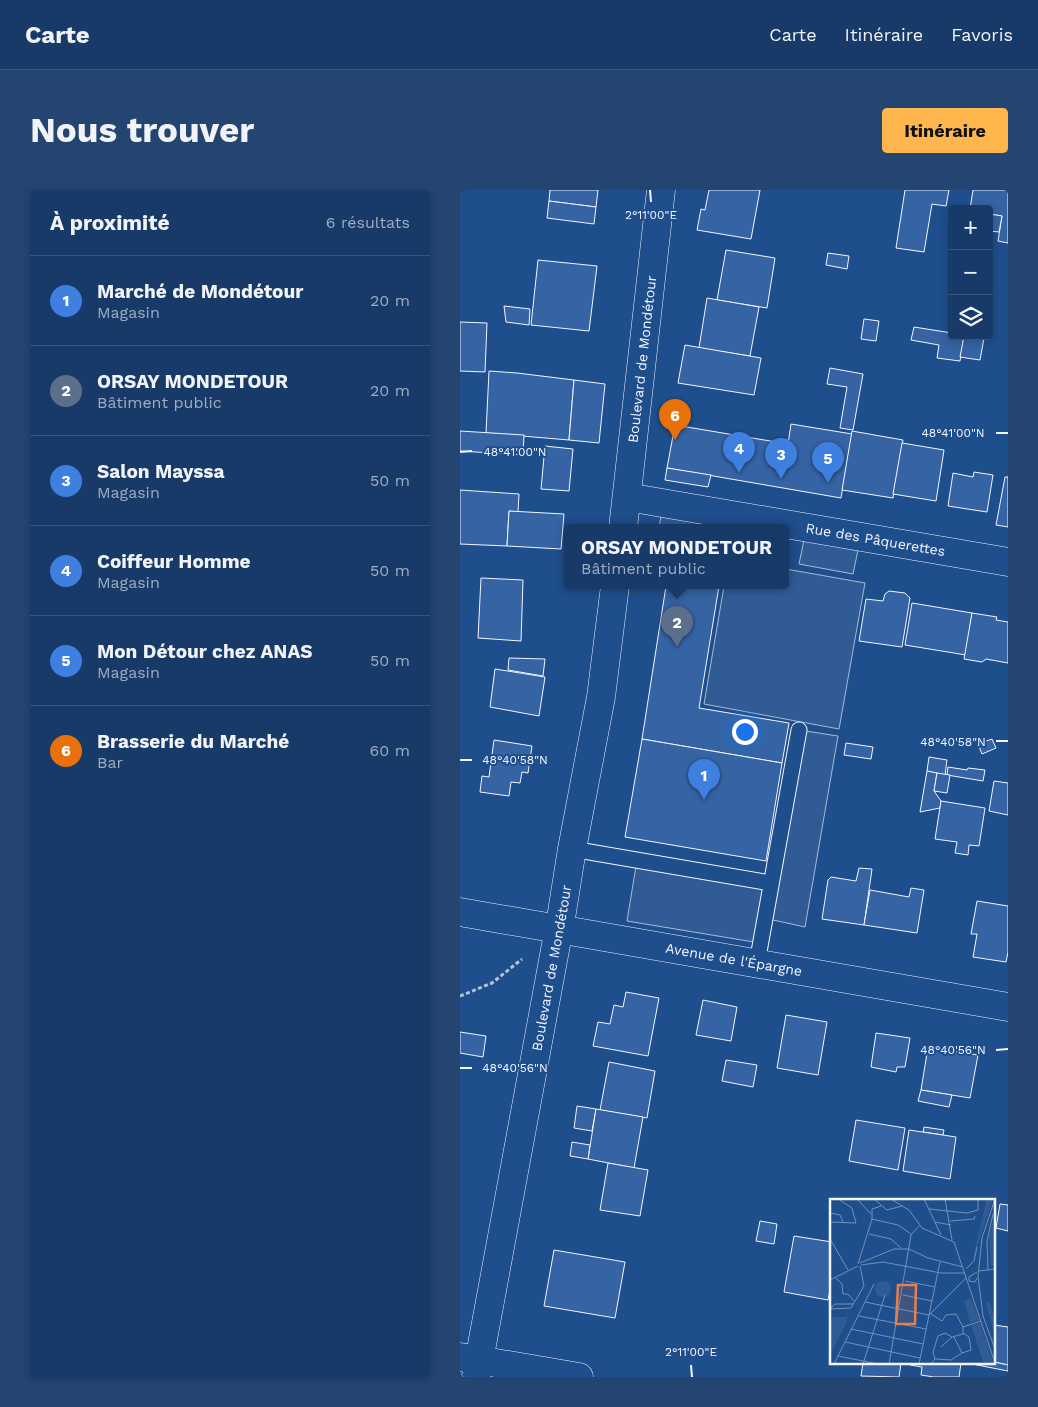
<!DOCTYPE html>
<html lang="fr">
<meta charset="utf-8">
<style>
body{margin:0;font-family:"Work Sans",sans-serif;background:#244571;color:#f1f3f6}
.controls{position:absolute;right:15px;top:15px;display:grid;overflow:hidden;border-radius:5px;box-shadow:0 2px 8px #0003}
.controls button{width:45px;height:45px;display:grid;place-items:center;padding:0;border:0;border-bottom:1px solid #36547d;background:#173a69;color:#f1f3f6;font:25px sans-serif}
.you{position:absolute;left:284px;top:541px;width:18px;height:18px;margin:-12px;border:4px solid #fff;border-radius:50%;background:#1a73e8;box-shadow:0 0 0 8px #1a73e833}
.badge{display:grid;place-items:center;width:32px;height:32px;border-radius:50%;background:#ffb74d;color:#fff;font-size:16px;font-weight:700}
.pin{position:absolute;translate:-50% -41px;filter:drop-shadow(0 1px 2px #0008)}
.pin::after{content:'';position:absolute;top:26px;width:18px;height:15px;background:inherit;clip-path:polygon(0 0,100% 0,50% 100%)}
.popup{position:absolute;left:104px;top:334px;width:225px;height:65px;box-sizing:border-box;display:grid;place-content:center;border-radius:5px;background:#173a69;filter:drop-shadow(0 1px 4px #0005);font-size:16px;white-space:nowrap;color:#9eadc0}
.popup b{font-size:19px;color:#f1f3f6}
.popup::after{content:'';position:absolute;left:50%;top:100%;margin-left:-10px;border:10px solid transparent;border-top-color:#173a69}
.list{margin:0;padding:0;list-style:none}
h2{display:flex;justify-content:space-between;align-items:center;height:65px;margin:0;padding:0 20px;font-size:21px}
h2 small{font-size:16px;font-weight:400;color:#9eadc0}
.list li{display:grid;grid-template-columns:32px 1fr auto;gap:15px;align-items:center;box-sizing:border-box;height:90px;padding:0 20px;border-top:1px solid #36547d}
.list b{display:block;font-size:19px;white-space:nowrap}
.list p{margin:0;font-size:16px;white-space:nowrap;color:#9eadc0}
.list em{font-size:16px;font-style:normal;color:#9eadc0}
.icon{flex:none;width:28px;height:28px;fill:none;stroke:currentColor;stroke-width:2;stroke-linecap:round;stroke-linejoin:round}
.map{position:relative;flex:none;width:548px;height:1187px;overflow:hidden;border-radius:5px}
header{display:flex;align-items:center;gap:30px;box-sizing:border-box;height:70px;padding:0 25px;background:#173a69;border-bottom:1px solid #36547d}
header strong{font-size:24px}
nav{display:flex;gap:28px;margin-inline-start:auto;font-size:18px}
.intro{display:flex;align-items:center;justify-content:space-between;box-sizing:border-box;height:120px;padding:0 30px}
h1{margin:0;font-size:35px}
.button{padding:12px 22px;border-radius:5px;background:#ffb74d;color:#111;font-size:18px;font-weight:700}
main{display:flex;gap:30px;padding:0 30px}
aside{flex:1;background:#173a69;border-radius:5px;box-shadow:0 2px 8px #0003}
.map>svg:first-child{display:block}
</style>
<header>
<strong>Carte</strong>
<nav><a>Carte</a><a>Itinéraire</a><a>Favoris</a></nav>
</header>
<div class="intro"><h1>Nous trouver</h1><a class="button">Itinéraire</a></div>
<main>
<aside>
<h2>À proximité<small>6 résultats</small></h2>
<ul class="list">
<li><span class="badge" style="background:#3f7fe0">1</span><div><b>Marché de Mondétour</b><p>Magasin</p></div><em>20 m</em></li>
<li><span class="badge" style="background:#5c6f8a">2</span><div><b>ORSAY MONDETOUR</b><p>Bâtiment public</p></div><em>20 m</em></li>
<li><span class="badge" style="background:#3f7fe0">3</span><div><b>Salon Mayssa</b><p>Magasin</p></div><em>50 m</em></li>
<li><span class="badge" style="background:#3f7fe0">4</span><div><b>Coiffeur Homme</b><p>Magasin</p></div><em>50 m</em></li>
<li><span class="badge" style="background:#3f7fe0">5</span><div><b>Mon Détour chez ANAS</b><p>Magasin</p></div><em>50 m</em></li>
<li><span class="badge" style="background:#e8710a">6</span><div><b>Brasserie du Marché</b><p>Bar</p></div><em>60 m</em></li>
</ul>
</aside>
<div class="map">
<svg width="548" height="1187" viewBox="0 0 548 1187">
<rect width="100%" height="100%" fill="#1f4e8c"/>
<g fill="#305b95" stroke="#a8bbd7">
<polygon points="201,325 276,338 199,338"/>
<polygon points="344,350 398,360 393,384 339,374"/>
<polygon points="326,379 405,393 379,539 244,514 264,396 326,396"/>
<polygon points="339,540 378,546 345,737 304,728 300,753 167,731 177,670 310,693"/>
</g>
<g fill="#3563a3" stroke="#f2f6ff">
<polygon points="90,0 138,0 136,17 89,11"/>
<polygon points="249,0 300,0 291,49 237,40 241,19 245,20"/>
<polygon points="445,0 489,0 486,16 472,14 464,62 436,58"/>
<polygon points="513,0 548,0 548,53 538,51 542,26 529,24 529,19 510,19"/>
<polygon points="89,11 136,17 134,34 87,28"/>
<polygon points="529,24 542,26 539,42 529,41"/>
<polygon points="266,60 315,68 307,118 257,110"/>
<polygon points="368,63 389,66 387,79 366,75"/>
<polygon points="78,70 137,76 129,141 71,135"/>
<polygon points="247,108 299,117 290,166 239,158"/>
<polygon points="44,116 70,119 69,135 46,132"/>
<polygon points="404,129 419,131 416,151 401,149"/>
<polygon points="0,132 27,133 25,182 0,181"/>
<polygon points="454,137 492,143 492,146 504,146 500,171 477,168 479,155 451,150"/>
<polygon points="504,146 524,148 520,170 500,167"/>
<polygon points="225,155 301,168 294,205 218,193"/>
<polygon points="370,178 403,184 393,240 380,238 387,197 367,194"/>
<polygon points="29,181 57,183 114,190 109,250 26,243"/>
<polygon points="114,190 145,194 139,253 109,250"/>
<polygon points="331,234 392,244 381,308 207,278 215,235 328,254"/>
<polygon points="0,241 64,245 63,265 0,261"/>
<polygon points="392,241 443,250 433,308 382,300"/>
<polygon points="442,253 484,260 476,311 433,304"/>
<polygon points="85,256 113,259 109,301 81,299"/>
<polygon points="207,278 251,285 248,297 205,290"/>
<polygon points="514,282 533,285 527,322 488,316 493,283 513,287"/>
<polygon points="545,287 548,287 548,337 536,335"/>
<polygon points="0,300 59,304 58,322 49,321 47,356 0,354"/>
<polygon points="49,321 104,324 101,359 47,356"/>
<polygon points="21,388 63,390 61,451 18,448"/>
<polygon points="206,396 259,396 239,518 329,533 322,573 182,549"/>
<polygon points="429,401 445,403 450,408 442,457 399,451 406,409 423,411 425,404"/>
<polygon points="452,413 512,423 506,465 445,455"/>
<polygon points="512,423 537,427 536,430 548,432 548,473 526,469 522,472 504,469"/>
<polygon points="49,468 85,469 83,486 48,480"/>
<polygon points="35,479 85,487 79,526 30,517"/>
<polygon points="182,549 322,573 306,671 165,647"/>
<polygon points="532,549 536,558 522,564 518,554"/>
<polygon points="34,550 72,556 68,583 62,582 60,593 51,592 49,606 20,602 22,586 29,587"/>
<polygon points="386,553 413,557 411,569 384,565"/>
<polygon points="469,567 487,570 485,585 467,581"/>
<polygon points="488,577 507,580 508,578 525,580 523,591 487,585"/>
<polygon points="467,581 477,583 474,601 481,611 480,618 460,622"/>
<polygon points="477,583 490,585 487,603 474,601"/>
<polygon points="534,591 548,593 548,625 529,621"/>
<polygon points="481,611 525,618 519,656 509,655 508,665 495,663 497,652 475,649"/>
<polygon points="399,678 412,679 404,735 362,729 368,690 371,687 396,691"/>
<polygon points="451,698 464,700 457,743 404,735 410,700 449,707"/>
<polygon points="517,711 548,716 548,762 546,772 513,767 517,744 511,744"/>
<polygon points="166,802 199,808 188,866 133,856 138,832 150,834 154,815 163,817"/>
<polygon points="243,810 277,817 271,851 236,845"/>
<polygon points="326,825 367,832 358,885 317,878"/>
<polygon points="0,842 26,846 23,867 0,863"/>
<polygon points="416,843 450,848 445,877 437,877 436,882 411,877"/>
<polygon points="468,857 518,865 510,908 461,900"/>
<polygon points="266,870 297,875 293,897 262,891"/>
<polygon points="149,872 195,881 187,928 140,920"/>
<polygon points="461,900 492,905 489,917 458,911"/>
<polygon points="117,916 136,919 132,941 114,938"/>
<polygon points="136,919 183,927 174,978 128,969"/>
<polygon points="396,930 445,938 438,980 389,971"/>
<polygon points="464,937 484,940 483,945 463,942"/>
<polygon points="449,940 496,947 490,989 443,981"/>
<polygon points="112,952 130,955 128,969 110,966"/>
<polygon points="148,973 188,980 180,1026 140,1020"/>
<polygon points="540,1014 548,1015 548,1041 536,1038"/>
<polygon points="300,1031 317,1034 314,1054 296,1051"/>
<polygon points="334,1046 372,1052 372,1090 368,1110 324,1102"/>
<polygon points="94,1060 165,1072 155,1128 84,1116"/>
<polygon points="534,1135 548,1137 548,1175 534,1172"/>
<polygon points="534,1172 548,1175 548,1181 512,1174"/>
<polygon points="403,1173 441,1173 439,1187 401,1186"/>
<polygon points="451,1173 501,1173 499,1187 474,1187 461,1185 462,1177 450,1175"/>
</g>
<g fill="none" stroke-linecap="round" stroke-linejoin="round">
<defs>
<g id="lane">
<polyline points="112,659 310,693"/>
<polyline points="297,773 339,540"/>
</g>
<g id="street">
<path id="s1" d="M167 307 548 372"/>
<path id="s2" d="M163 338 201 0"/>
<path id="s3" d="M0 722 548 817"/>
<polyline points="0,1167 119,1187"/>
<path id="s4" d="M16 1187 102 722 112 659 141 507 155 396"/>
</g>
</defs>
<use href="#lane" stroke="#f2f6ff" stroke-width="17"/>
<use href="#street" stroke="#f2f6ff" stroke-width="29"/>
<polyline stroke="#b3c4dc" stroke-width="3" stroke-dasharray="4 2.5" stroke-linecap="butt" points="0,806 32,793 62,769"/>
<use href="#lane" stroke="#1f4e8c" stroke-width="15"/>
<use href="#street" stroke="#1f4e8c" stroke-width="28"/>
</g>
<path fill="none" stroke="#f2f6ff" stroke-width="2" d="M190 0 191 12M536 243H548M0 262 12 261M536 551H548M0 570H12M536 860 548 859M0 878H12M231 1175 232 1187"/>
<g text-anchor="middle" stroke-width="4" stroke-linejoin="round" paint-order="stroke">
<g font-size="14" fill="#f2f6ff" stroke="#1f4e8c">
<text dy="5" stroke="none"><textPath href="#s2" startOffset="170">Boulevard de Mondétour</textPath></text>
<text dy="5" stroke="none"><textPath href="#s1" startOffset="252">Rue des Pâquerettes</textPath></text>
<text dy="5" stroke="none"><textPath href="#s3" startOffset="278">Avenue de l'Épargne</textPath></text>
<text dy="5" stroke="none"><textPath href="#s4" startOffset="416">Boulevard de Mondétour</textPath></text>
</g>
</g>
<g transform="translate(370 1009)">
<rect width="165" height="165" fill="#1f4e8c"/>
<path d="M154 0H163L142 63 156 3ZM165 14V67H161L159 37ZM45 90a8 8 0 1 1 16 0a8 8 0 1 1-16 0ZM141 99 149 121 140 124 134 102ZM156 103 160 104 165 122V139ZM18 115 16 125 0 156V118H16ZM150 124 164 165H154L151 157 141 126Z" fill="#305b95"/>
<path fill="none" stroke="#7391ba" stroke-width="1" d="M27 0 41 15M44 0 57 11 72 7M61 0 79 11 92 29 124 43 165 164M94 0 111 36M115 0 122 41M165 0 152 39 148 77 153 117 165 150M51 7 42 10V20L68 26 81 35M99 10 137 14 148 11V0M0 14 10 16 13 23M120 22 144 20 145 17M0 23 26 24 22 9 8 0M105 23 121 26M39 35 61 40 71 49M0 40 18 71M30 64 64 50H79L98 59 133 68M28 65 42 20M31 66 53 63 111 74H135M136 70 144 62 147 48M158 71 157 42 163 15M149 72 165 70M6 79 12 85 13 95H18L24 102M147 79 145 83 139 82V78L147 73M0 81 28 67M75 82 105 88M73 96 102 102M35 103 99 116M0 110 21 109 34 87 30 67M0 110 5 105H23M101 115 112 122 116 116 126 115 133 128M99 116 136 79M29 117 96 130M133 128 151 122M21 130 93 145M124 138 132 154 141 151 139 138 133 134M15 143 90 159M111 148 122 138 133 135V128M8 157 48 165M105 160 103 153 108 137 115 134 122 138M4 165 44 85M33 165 55 96M59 165 81 36 89 27M89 165 110 63M101 165 105 160 121 161 132 154"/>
<path fill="#ea8049" fill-opacity="0.15" stroke="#ea8049" stroke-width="2.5" d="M68 86H86L85 125H66Z"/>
<rect width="165" height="165" fill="none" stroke="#f2f6ff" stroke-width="2.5"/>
</g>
<g font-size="12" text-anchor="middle" fill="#f2f6ff" stroke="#1f4e8c" stroke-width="4" stroke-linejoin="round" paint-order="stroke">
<text x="191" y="29">2°11'00"E</text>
<text x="493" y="247">48°41'00"N</text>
<text x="55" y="266">48°41'00"N</text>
<text x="493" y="556">48°40'58"N</text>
<text x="55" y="574">48°40'58"N</text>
<text x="493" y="864">48°40'56"N</text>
<text x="55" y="882">48°40'56"N</text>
<text x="231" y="1166">2°11'00"E</text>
</g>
</svg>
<div class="controls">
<button>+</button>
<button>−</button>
<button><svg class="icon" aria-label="layers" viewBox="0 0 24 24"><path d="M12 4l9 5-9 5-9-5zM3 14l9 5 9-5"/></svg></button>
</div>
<div class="you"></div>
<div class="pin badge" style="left:244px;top:610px;background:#3f7fe0">1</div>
<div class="pin badge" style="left:217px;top:457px;background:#5c6f8a">2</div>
<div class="popup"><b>ORSAY MONDETOUR</b>Bâtiment public</div>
<div class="pin badge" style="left:321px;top:289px;background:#3f7fe0">3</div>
<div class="pin badge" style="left:279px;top:283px;background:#3f7fe0">4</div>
<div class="pin badge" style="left:368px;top:293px;background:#3f7fe0">5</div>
<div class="pin badge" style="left:215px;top:250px;background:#e8710a">6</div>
</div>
</main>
